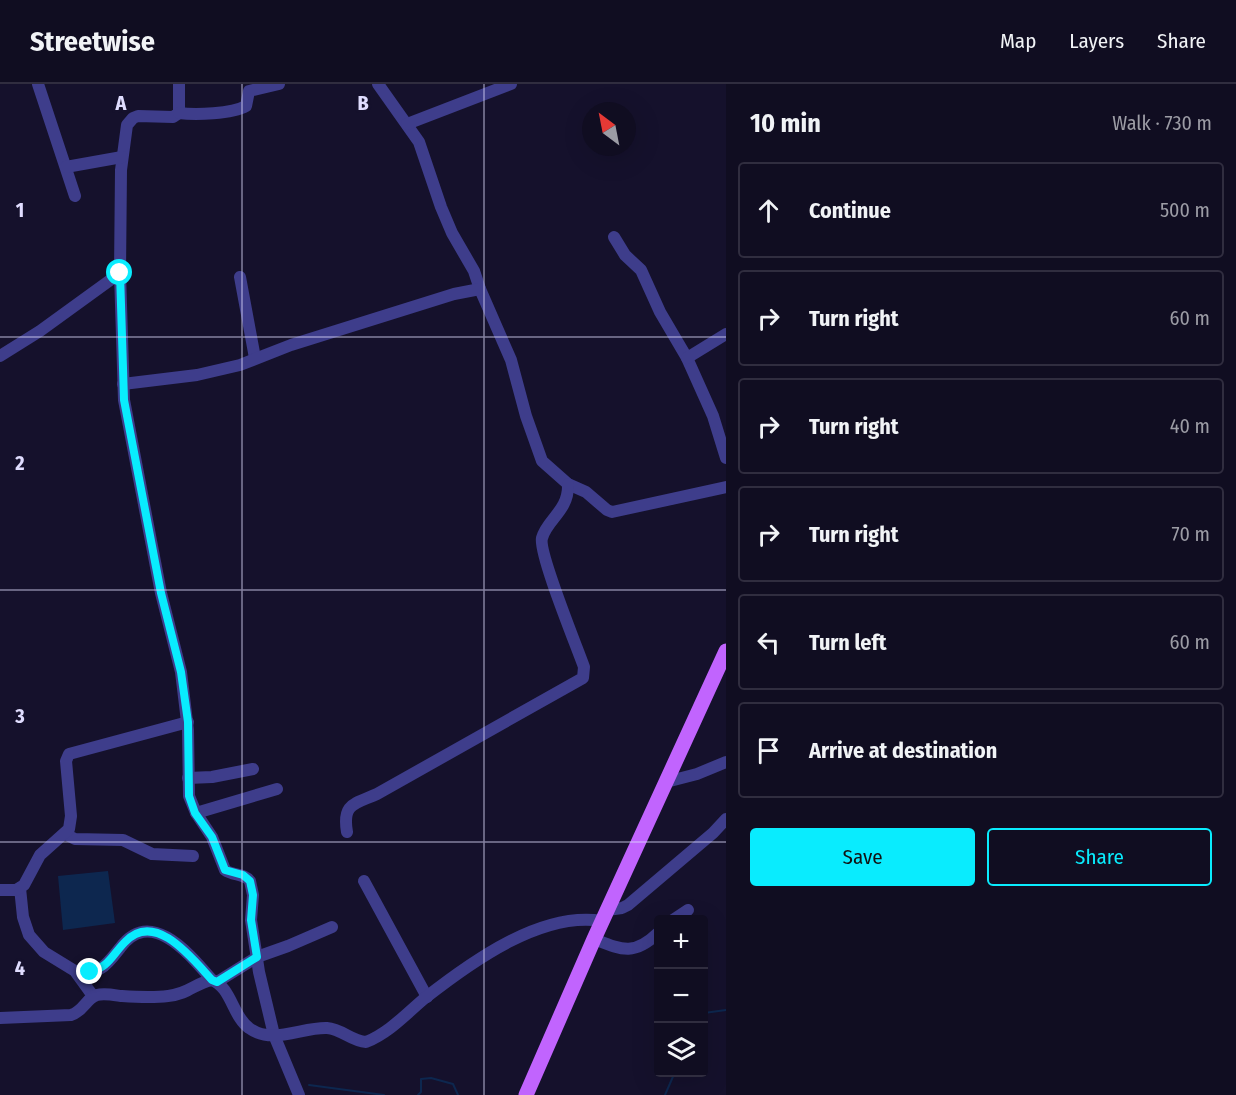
<!DOCTYPE html>
<meta charset="utf-8">
<style>
body{margin:0;font-family:"Fira Sans Condensed",sans-serif;background:#19162a;color:#f1f3f6}
.controls{position:absolute;right:18px;bottom:18px;display:grid;overflow:hidden;border-radius:6px;box-shadow:0 6px 24px #0002}
.controls button{width:54px;height:54px;display:grid;place-items:center;padding:0;border:0;border-bottom:2px solid #302d3f;background:#100d21;color:#f1f3f6;font:30px sans-serif}
.compass{position:absolute;left:582px;top:18px;width:54px;height:54px;border-radius:50%;background:#100d21;box-shadow:0 6px 24px #0002;rotate:328deg}
.stop{position:absolute;width:18px;height:18px;margin:-14px;border:4px solid #09ecfe;border-radius:50%;background:#fff}
.stop.end{background:#09ecfe;border-color:#fff;box-shadow:0 2px 6px #0008}
.list{margin:0;padding:0;list-style:none}
h2{display:flex;justify-content:space-between;align-items:center;height:78px;margin:0;padding:0 24px;font-size:26px}
h2 small{font-size:20px;font-weight:400;color:#9c9ca5}
.list li{display:grid;grid-template-columns:39px 1fr auto;gap:18px;align-items:center;box-sizing:border-box;height:96px;margin:0 12px 12px;padding:0 12px;border:2px solid #302d3f;border-radius:6px}
.list b{display:block;font-size:22px;white-space:nowrap}
.list em{font-size:20px;font-style:normal;color:#9c9ca5}
.actions{display:flex;gap:12px;padding:18px 24px}
.actions a{flex:1;padding:14px 0;border:2px solid #09ecfe;border-radius:6px;text-align:center;font-size:21px;color:#09ecfe}
.actions .main{background:#09ecfe;color:#111}
.icon{flex:none;width:33px;height:33px;fill:none;stroke:currentColor;stroke-width:2;stroke-linecap:round;stroke-linejoin:round}
.map{position:relative;flex:none;width:726px;height:1011px;overflow:hidden}
header{display:flex;align-items:center;gap:36px;box-sizing:border-box;height:84px;padding:0 30px;background:#100d21;border-bottom:2px solid #302d3f}
header strong{font-size:28px}
nav{display:flex;gap:33px;margin-inline-start:auto;font-size:21px}
main{display:flex}
aside{flex:1;background:#100d21}
.map>svg:first-child{display:block}
</style>
<header>
<strong>Streetwise</strong>
<nav><a>Map</a><a>Layers</a><a>Share</a></nav>
</header>
<main>
<div class="map">
<svg width="726" height="1011" viewBox="0 0 726 1011">
<rect width="100%" height="100%" fill="#15112c"/>
<polygon fill="#0d274f" points="108,787 115,839 63,846 58,792"/>
<g fill="none" stroke-linecap="round" stroke-linejoin="round">
<g stroke="#0d274f" stroke-width="2">
<polyline points="704,929 726,926"/>
<polyline points="309,1001 384,1011"/>
<polyline points="418,1011 421,1008 421,995 431,994 453,1000 458,1011"/>
<polyline points="665,1011 675,988"/>
</g>
<g stroke="#3e3d8b" stroke-width="12">
<polyline points="38,0 75,112"/>
<path d="M179 0V29L173 33 138 32 133 34 127 41 121 86 120 189 124 316 161 509 181 588 188 646 189 712 196 729 212 753 225 786C233 792 244 789 250 797L253 811 251 836 259 888 274 951 299 1011"/>
<polyline points="378,0 419,58 441,123 452,149 474,187 480,205 511,276 526,332 542,377 568,400 586,408 607,426 612,428 726,403"/>
<path d="M179 29C195 31 232 30 246 22L249 7 279 0"/>
<polyline points="407,40 511,0"/>
<polyline points="66,83 122,73"/>
<polyline points="614,153 625,171 641,186 660,228 687,274 713,332 726,374"/>
<polyline points="240,193 255,274"/>
<polyline points="0,272 40,247 120,189"/>
<polyline points="687,274 726,250"/>
<polyline points="123,300 197,291 240,281 291,261 454,210 480,205"/>
<polyline points="188,694 212,693 253,685"/>
<polyline points="666,698 697,690 726,678"/>
<polyline points="196,729 277,705"/>
<path d="M347 748C342 719 355 720 377 710L583 594 584 583C577 563 538 468 542 454 547 435 569 427 568 400"/>
<polyline points="65,750 75,755 123,756 152,770 193,772"/>
<polyline points="364,797 427,913"/>
<polyline points="20,804 23,833 29,851 44,868 75,887 93,912"/>
<polyline points="0,806 16,806 24,801 40,771 69,745 71,732 66,677 69,670 188,638"/>
<polyline points="607,826 622,824 628,821 713,749 726,735"/>
<polyline points="673,836 688,826"/>
<path d="M594 855C622 866 634 872 658 849"/>
<path d="M75 887C100 891 106 882 120 864 151 822 190 871 212 896"/>
<polyline points="217,898 257,873 288,862 332,843"/>
<path d="M0 934 71 931C84 927 87 913 97 911 104 909 114 911 121 912 137 913 152 914 168 912 189 910 195 899 212 896 231 903 233 933 249 944 272 961 302 943 327 944 342 945 351 957 366 958 389 949 407 929 425 914 471 878 541 827 602 837"/>
</g>
<polyline stroke="#c164fe" stroke-width="15" points="526,1011 594,855 726,567"/>
</g>
<g fill="none" stroke-linecap="round" stroke-linejoin="round">
<path stroke="#09ecfe" stroke-width="8" d="M90 888C109 883 112 871 125 858 155 826 192 874 212 896L217 898 257 873 251 836 253 811 250 797 243 791 225 786 212 753 195 729 189 712 188 638 181 588 161 509 124 316 120 189"/>
</g>
<path fill="none" stroke="#e0ddff" stroke-width="1.5" stroke-opacity="0.55" d="M242 0V1011M484 0V1011M0 253H726M0 506H726M0 758H726"/>
<g font-size="20" text-anchor="middle" font-weight="bold" fill="#e0ddff" stroke="#15112c" stroke-width="6" stroke-linejoin="round" paint-order="stroke">
<text x="121" y="26">A</text>
<text x="363" y="26">B</text>
<text x="20" y="133">1</text>
<text x="20" y="386">2</text>
<text x="20" y="639">3</text>
<text x="20" y="891">4</text>
</g>
</svg>
<div class="controls">
<button>+</button>
<button>−</button>
<button><svg class="icon" aria-label="layers" viewBox="0 0 24 24"><path d="M12 4l9 5-9 5-9-5zM3 14l9 5 9-5"/></svg></button>
</div>
<svg class="compass" viewBox="-18 -18 36 36"><path d="M0-13l5 13h-10z" fill="#e53935"/><path d="M0 13l5-13h-10z" fill="#9c9ca5"/></svg>
<div class="stop" style="left:120px;top:189px"></div>
<div class="stop end" style="left:90px;top:888px"></div>
</div>
<aside>
<h2>10 min<small>Walk · 730 m</small></h2>
<ul class="list">
<li><svg class="icon" aria-label="ahead" viewBox="0 0 24 24"><path d="M12 20V5M6 11l6-6 6 6"/></svg><div><b>Continue</b></div><em>500 m</em></li>
<li><svg class="icon" aria-label="right" viewBox="0 0 24 24"><path d="M7 20v-9h11M14 6l5 5-5 5"/></svg><div><b>Turn right</b></div><em>60 m</em></li>
<li><svg class="icon" aria-label="right" viewBox="0 0 24 24"><path d="M7 20v-9h11M14 6l5 5-5 5"/></svg><div><b>Turn right</b></div><em>40 m</em></li>
<li><svg class="icon" aria-label="right" viewBox="0 0 24 24"><path d="M7 20v-9h11M14 6l5 5-5 5"/></svg><div><b>Turn right</b></div><em>70 m</em></li>
<li><svg class="icon" aria-label="left" viewBox="0 0 24 24"><path d="M17 20v-9H6M10 6l-5 5 5 5"/></svg><div><b>Turn left</b></div><em>60 m</em></li>
<li><svg class="icon" aria-label="arrive" viewBox="0 0 24 24"><path d="M6 21V4h12l-3 4 3 4H6"/></svg><div><b>Arrive at destination</b></div></li>
</ul>
<div class="actions"><a class="main">Save</a><a>Share</a></div>
</aside>
</main>
